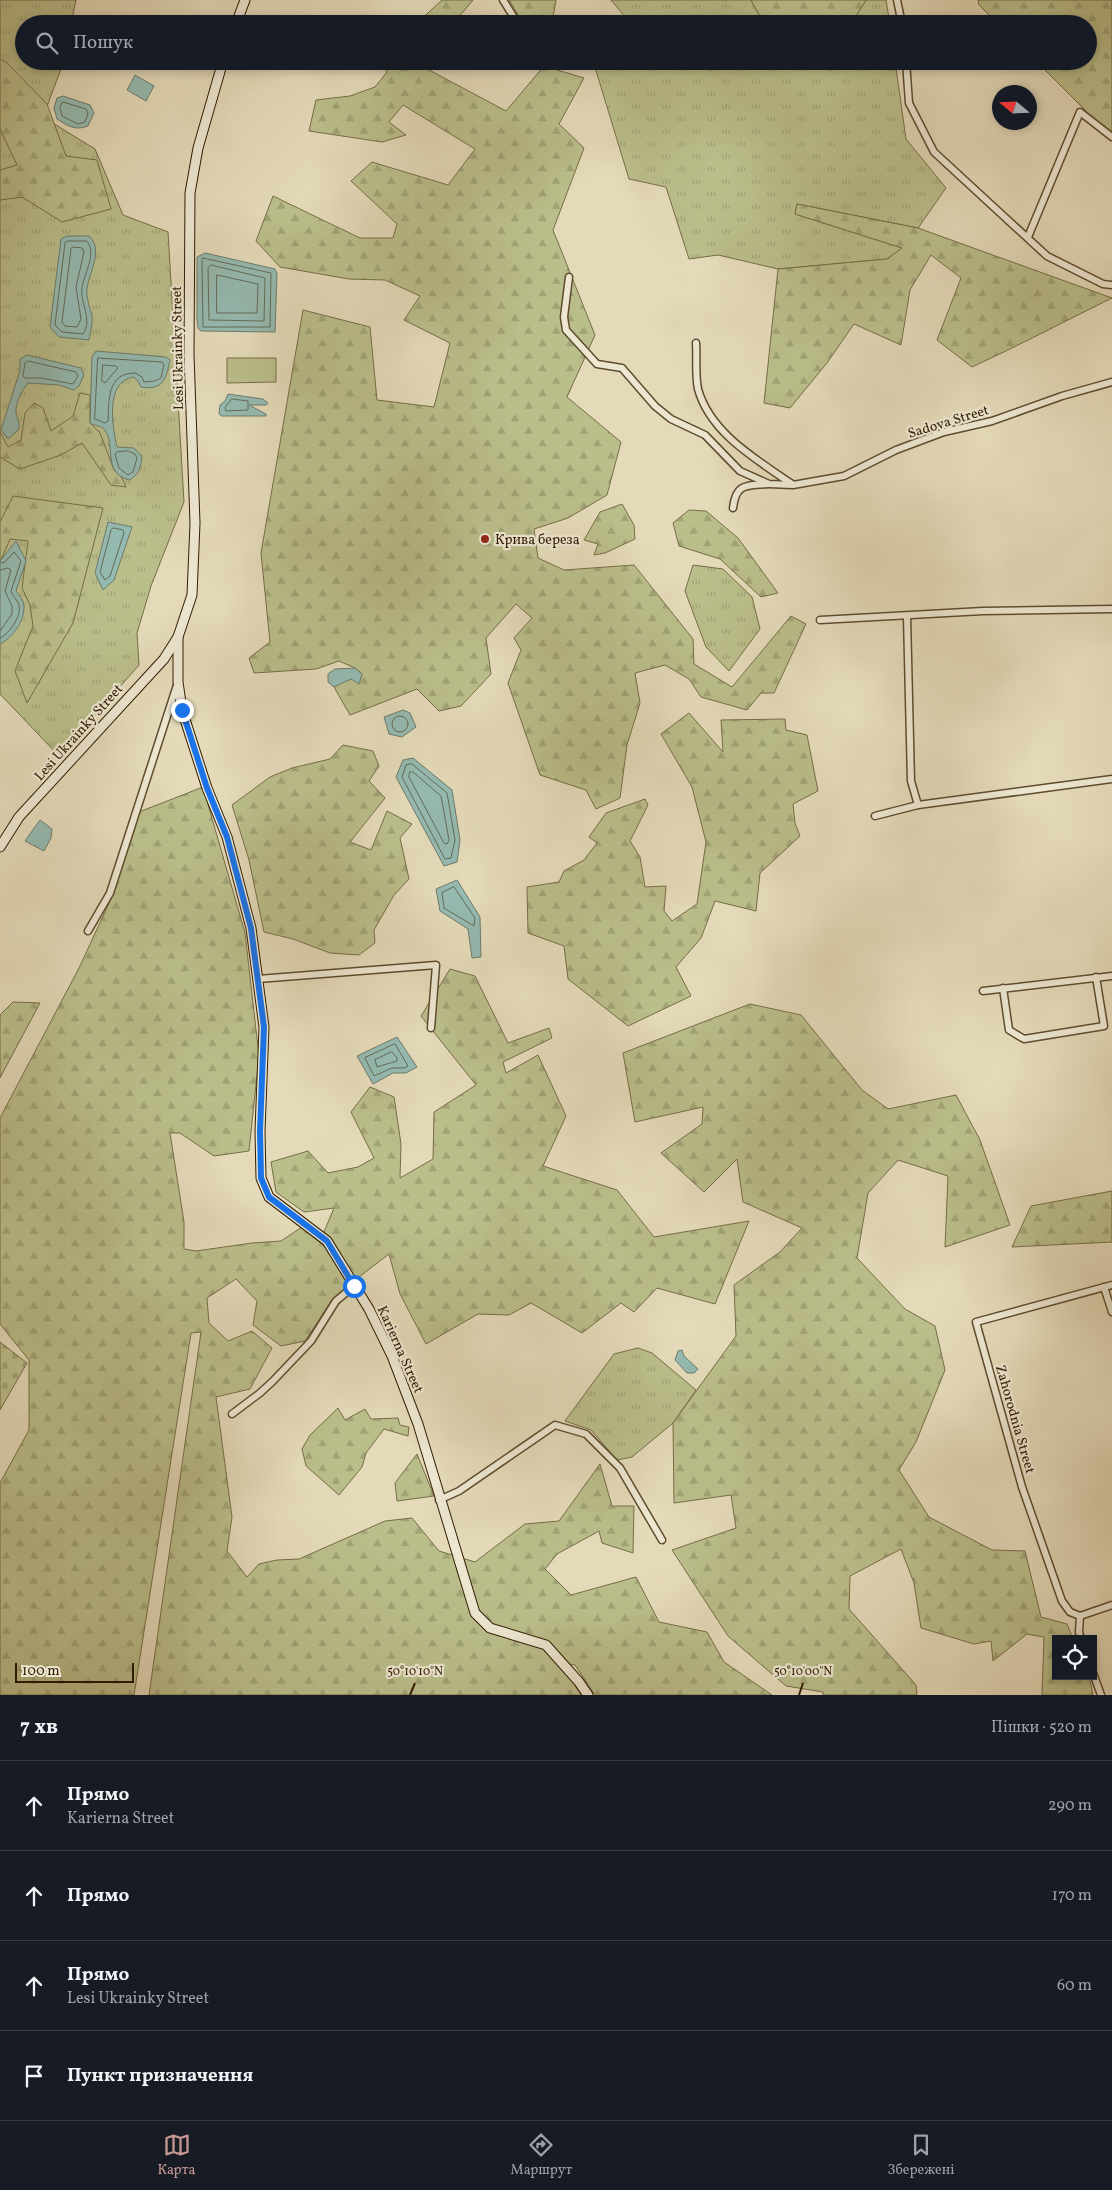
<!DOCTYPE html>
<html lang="uk">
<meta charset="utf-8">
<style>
body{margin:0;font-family:Vollkorn,serif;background:#242831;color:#f1f3f6}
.controls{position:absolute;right:15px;bottom:15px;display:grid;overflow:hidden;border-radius:0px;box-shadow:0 2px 8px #0003}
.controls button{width:45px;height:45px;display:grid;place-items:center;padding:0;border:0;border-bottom:1px solid #363941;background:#171b24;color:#f1f3f6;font:25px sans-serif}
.compass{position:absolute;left:992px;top:85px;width:45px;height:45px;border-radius:50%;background:#171b24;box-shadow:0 2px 8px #0003;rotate:289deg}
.scale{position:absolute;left:15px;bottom:12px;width:119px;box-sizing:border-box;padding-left:5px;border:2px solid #311c00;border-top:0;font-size:14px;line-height:18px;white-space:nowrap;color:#311c00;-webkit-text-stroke:4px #ede7d2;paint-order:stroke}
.stop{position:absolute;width:15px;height:15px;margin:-11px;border:4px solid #1a73e8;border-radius:50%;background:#fff}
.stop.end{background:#1a73e8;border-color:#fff;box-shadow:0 1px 5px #0008}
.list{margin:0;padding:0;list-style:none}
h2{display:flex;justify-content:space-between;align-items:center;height:65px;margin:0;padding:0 20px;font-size:21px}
h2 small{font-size:16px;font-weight:400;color:#9ea1a6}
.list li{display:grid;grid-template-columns:32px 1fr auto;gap:15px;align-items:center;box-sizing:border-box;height:90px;padding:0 20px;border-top:1px solid #363941}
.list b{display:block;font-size:19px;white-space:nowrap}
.list p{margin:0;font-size:16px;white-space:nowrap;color:#9ea1a6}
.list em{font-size:16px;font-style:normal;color:#9ea1a6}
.icon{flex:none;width:28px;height:28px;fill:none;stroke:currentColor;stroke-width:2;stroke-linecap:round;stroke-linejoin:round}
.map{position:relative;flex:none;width:1112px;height:1695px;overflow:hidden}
.search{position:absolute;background:#171b24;box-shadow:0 2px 8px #0003;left:15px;right:15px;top:15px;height:55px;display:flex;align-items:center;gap:12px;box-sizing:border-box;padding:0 18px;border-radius:28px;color:#9ea1a6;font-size:19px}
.sheet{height:425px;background:#171b24}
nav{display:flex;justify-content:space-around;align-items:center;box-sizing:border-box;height:70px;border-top:1px solid #363941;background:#171b24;font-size:14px;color:#9ea1a6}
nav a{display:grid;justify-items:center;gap:2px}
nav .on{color:#c59692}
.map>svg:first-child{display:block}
</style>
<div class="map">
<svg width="1112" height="1695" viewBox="0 0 1112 1695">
<defs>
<pattern id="grass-tufts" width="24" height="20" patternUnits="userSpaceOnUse" patternTransform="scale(1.25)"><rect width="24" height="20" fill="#babe8b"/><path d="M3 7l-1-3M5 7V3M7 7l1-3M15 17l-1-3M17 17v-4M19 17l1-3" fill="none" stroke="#a0a376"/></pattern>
<pattern id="forest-firs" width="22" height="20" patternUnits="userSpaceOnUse" patternTransform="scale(1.25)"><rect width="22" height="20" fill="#babe8b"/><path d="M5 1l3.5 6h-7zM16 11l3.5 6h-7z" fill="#a0a376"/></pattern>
<pattern id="cemetery-stones" width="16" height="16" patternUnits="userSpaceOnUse" patternTransform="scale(1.25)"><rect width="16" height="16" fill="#babe8b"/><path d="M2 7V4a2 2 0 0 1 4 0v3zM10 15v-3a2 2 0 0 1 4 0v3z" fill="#a0a376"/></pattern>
</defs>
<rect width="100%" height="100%" fill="#e4dab9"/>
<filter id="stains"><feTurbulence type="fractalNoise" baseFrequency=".004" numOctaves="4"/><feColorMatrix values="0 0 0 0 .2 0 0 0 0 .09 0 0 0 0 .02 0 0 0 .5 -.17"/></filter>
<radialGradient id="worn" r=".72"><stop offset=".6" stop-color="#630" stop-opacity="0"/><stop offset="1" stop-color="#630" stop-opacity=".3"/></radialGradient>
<g fill="url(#grass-tufts)" stroke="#766d46">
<polygon points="0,0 76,0 71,24 24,24 24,61 64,61 43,117 95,149 123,215 168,232 184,502 151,586 137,633 139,665 59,756 0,694"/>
<polygon points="611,0 751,0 762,20 770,24 631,24"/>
<polygon points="866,0 886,0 890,24 851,24"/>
<polygon points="598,61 895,61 906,139 946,188 918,228 797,204 795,214 903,248 887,259 778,269 718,255 689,259 666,187 629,179 594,64"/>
<polygon points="693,565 723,569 752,597 760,629 729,671 706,647 685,591"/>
<polygon points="638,1348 652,1353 696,1390 673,1423 632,1457 617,1460 591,1430 565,1421 614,1354"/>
</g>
<g fill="url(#forest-firs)" stroke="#766d46">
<polygon points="442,0 473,0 453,24 416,24"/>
<polygon points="509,0 556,0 552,24 527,24 520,18"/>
<polygon points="751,0 866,0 851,24 770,24 762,20"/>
<polygon points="978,0 1112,0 1112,132 1089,114 1036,61 1088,61 1088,24 998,24 979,5"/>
<polygon points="0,59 6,62 47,104 66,156 97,160 111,209 62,222 22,197 0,200 0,170 17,165 0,129"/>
<polygon points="381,61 420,61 418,64 506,111 544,66 584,78 559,124 584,148 553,230 595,335 567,397 621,442 607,495 568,518 534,529 538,558 564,570 634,565 693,639 694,664 732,687 791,616 806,624 774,693 761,693 747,710 701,697 689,679 665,665 635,673 640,703 627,745 620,798 596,809 586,790 540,775 508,683 521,650 514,638 532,618 516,604 486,638 491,674 461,706 439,711 417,689 350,715 334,687 351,678 359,683 362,674 355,668 339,661 316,669 254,673 249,658 270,642 261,553 303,310 370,327 377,400 434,407 450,343 404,320 420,296 385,280 349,279 280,267 256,241 273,196 360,238 393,238 397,224 351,181 372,162 448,185 475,149 403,105 389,122 406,135 382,142 309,131 316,100 350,96 375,87 387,72"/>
<path d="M797 204 918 228 1112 298C1065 321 1020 345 972 367L937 340 961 278 931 255 910 290 901 345 854 324 827 363 790 408 764 403 778 269 887 259 902 248 795 214Z"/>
<polygon points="80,393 90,395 90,423 100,433 114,470 122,478 126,487 111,485 82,443 61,455 20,469 0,457 0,432 8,447 21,440 25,413 34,403 43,408 51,431 73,416"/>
<polygon points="13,496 103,508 73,623 27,703 15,671 33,626 30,605 22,588 28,541 10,539 0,562 0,522"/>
<polygon points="622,504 634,525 635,539 605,553 594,555 598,544 584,540 600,512"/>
<polygon points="689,510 706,511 738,538 778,593 761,597 720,559 679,546 673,523"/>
<polygon points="689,713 723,752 721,720 785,719 786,730 807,735 818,791 793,804 795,823 800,836 760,873 756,911 715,901 701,938 676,967 691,996 628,1026 568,979 564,946 528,933 527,887 559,882 564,871 584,860 597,843 589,837 606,813 645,799 648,805 630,841 640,857 645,887 666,886 664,911 672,921 697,904 706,842 692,787 661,734"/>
<polygon points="343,745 373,751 379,766 369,781 385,798 350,842 371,850 387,811 412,824 400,838 409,879 394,895 374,930 375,943 359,955 330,953 293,939 264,932 249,860 232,805 270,777 292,768 330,759"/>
<polygon points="203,787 245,933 259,1056 249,1151 214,1156 180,1133 170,1133 184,1222 184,1249 196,1251 252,1243 281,1241 302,1227 325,1247 348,1285 332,1300 305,1341 281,1346 253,1325 257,1301 236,1279 207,1298 209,1323 228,1341 252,1331 272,1348 250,1389 216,1397 232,1517 227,1551 247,1577 259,1564 277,1560 299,1559 385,1521 412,1518 439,1551 475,1562 525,1524 559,1521 600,1464 612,1506 634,1506 633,1553 602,1543 599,1531 557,1554 545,1569 571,1595 636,1577 659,1622 707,1632 724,1662 772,1695 595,1695 575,1665 560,1662 581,1695 149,1695 201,1332 191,1333 134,1695 0,1695 0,1483 29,1430 29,1360 0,1324 0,1118 79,968 111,899 139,812"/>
<polygon points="450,969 475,976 508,1043 549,1028 552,1038 503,1062 506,1073 538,1055 566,1116 543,1166 617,1190 654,1237 749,1221 715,1304 657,1288 634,1312 621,1303 582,1333 531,1303 509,1315 478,1314 426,1344 400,1294 389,1254 355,1280 324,1232 334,1208 304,1212 276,1192 271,1162 308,1151 328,1173 358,1167 374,1158 351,1112 370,1087 394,1097 401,1144 400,1178 433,1159 434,1112 476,1085 421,1016"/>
<polygon points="13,1002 40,1003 0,1078 0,1015"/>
<polygon points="750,1004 801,1015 862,1090 888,1109 956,1095 980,1140 1010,1225 945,1247 948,1176 898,1160 868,1193 857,1258 905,1309 935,1326 945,1370 916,1442 899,1470 929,1517 992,1550 1025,1551 1041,1617 1067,1624 1073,1639 1056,1639 1056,1676 1089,1676 1093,1695 1042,1695 1044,1637 1027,1634 993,1661 991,1641 974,1644 921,1628 914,1583 901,1549 850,1576 849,1609 916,1685 917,1695 823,1695 823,1692 786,1686 728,1636 672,1550 736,1528 731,1495 674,1503 673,1423 736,1336 734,1285 780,1252 802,1228 743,1202 737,1159 704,1192 661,1153 702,1124 703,1107 635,1122 623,1053"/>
<polygon points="1112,1191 1112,1242 1012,1247 1031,1206"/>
<polygon points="338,1408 345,1420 365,1409 371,1419 398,1418 400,1425 409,1427 408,1436 384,1429 366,1453 362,1467 339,1495 306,1466 302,1449 310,1435"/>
<polygon points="417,1454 434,1496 397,1501 395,1483"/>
</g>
<polygon fill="url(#cemetery-stones)" stroke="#766d46" points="0,1342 27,1363 0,1410"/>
<polygon fill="#babe8b" stroke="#766d46" points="227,358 276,358 276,382 227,383"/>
<g fill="#95bab1" stroke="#6d7b6a">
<polygon points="135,75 154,86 146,101 127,90"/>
<path d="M63 96 90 105 94 113 88 126C75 131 68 126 57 119L54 108 57 98Z"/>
<path d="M67 236H89C104 250 89 272 87 289 86 298 90 308 92 316 93 323 90 333 89 340L59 337 50 327 61 239Z"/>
<polygon points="205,253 275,269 277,274 275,332 201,331 198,328 197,318 197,257"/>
<path d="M96 351 166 357 170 360C166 378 164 391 141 387L138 381 133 377C106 382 112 422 116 443L117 447 134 448 142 456C141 467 139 475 129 480 101 472 117 445 104 429 100 425 94 426 90 423L92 357Z"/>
<path d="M27 355 81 368 84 375 79 386 74 390 59 385 28 383C22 390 15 403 16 413 17 419 20 422 19 429L8 439 1 430 20 370V359Z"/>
<polygon points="228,394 263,399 268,403 266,405 249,405 266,414 266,416 221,416 219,413 220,405 225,401"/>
<polygon points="108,522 132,527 114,580 103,590 95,573"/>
<path d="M16 541 26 561 16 591C19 595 23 600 24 605 25 621 13 637 0 644V561Z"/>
<polygon points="355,668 362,674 359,684 351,679 334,687 328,682 328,674 335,669"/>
<polygon points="403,710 410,713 416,727 402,737 389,734 384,717"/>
<polygon points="413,758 452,790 460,840 457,862 444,866 396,777 403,760"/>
<polygon points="40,820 52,829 51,838 44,851 25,841"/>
<polygon points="457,880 480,917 481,957 472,958 468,929 440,911 436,889"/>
<polygon points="397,1037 417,1067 406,1073 393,1073 373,1084 357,1056"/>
<polygon points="682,1350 684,1356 698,1369 694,1373 687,1373 675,1360 678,1351"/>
</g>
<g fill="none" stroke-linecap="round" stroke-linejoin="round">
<g stroke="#636b58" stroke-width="1">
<polygon points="63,102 86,109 88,114 85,122 78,124 62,116 60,107"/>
<path d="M68 241H87C97 254 84 274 82 288 80 303 93 320 83 334L62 332 55 325 65 243Z"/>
<polygon points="73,247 82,248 84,252 76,287 81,319 77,327 65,326 62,322 71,249"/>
<polygon points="203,258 271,273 270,327 203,327 202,261"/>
<polygon points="211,265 265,278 264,321 209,320 208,268"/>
<polygon points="217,275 258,284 257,313 217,313"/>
<path d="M98 358 162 362 164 365 161 378 155 381 144 382 142 377 135 373C107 373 109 400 108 421L105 423 95 419Z"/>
<polygon points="28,361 76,372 78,376 73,384 41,378 25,378 23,376 25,363"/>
<polygon points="103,365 116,366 118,368 105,383 102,381"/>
<polygon points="232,399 248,401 248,410 226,411 225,408"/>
<polygon points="128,451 135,454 137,458 133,472 128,475 119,468 115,454 117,452"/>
<polygon points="114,528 123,530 124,533 110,576 105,580 100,572 111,530"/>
<path d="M0 563 5 562 14 552 21 561 11 591C12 596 17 599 19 605 22 616 9 634 0 638"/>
<polyline points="0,570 8,568 11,570 5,591 12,606 12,614 0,631"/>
<circle cx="400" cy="724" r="8"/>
<polygon points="412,764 447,793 455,840 451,858 445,859 402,777 406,765"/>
<polygon points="410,772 413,772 441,796 449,840 447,844 444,843 409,777"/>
<polygon points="454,887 475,918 474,926 444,908 442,893"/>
<polygon points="395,1044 408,1066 404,1068 392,1068 374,1076 365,1058"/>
<polygon points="392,1052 397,1058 397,1061 377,1067 375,1060"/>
</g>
<defs>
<g id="street">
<polyline points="503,0 518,24"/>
<polyline points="897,0 902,24"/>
<polyline points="906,61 909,103 934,152 1047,256 1103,284 1112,285"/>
<polyline points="1028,237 1080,112 1112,137"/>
<polyline points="569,277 564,317 566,330 597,364 622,368 655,406 671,419 705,435 740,471 769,484 793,485 844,476 896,450 944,432 992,421 1062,396 1112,382"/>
<path d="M696 343C697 357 695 375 698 389 710 433 757 460 792 484"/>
<path d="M733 508C736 483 746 486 768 484"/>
<polyline points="907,616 911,781 918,805"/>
<polyline points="820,620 983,611 1112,609"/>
<polyline points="875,816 918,805 1112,779"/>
<polyline points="88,931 110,893 177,685"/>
<polyline points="258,979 436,965 431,1028"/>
<polyline points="1003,988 1009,1030 1024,1039 1104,1026 1096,977"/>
<polyline points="983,991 1112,976"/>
<polyline points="1112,1285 976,1322 1022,1487 1062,1601 1070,1612 1080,1616 1112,1605"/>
<polyline points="1104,1287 1112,1312"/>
<polyline points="232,1414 260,1393 273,1381 311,1341 336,1301 354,1286"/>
<polyline points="439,1500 459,1491 555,1425 586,1434 620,1468 662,1540"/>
<polyline points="1080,1616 1079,1632 1081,1639"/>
<polyline points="1093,1673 1101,1695"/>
</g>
<g id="secondary">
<polyline points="236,24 245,0"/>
<polyline points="178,637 178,682 182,710 207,788 227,837 251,928 264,1027 260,1131 261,1178 269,1197 327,1241 369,1309 392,1356 418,1424 475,1613 490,1628 546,1645 579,1682 588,1695"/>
<polyline points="0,847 19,817 164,659 178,637 192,595 195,523 189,355 190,193 198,148 223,61"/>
</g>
</defs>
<use href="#street" stroke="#5e4c2e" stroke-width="9"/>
<use href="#secondary" stroke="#311c00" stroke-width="11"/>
<use href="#street" stroke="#ede7d2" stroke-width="6"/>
<use href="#secondary" stroke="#ede7d2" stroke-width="9"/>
</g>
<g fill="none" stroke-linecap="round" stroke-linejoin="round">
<polyline stroke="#1a73e8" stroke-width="6" points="182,710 207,788 227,837 251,928 264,1027 260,1131 261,1178 269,1197 327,1241 354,1286"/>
</g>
<path fill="none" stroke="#311c00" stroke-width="2" d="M410 1695 415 1683M799 1695 803 1683"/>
<circle fill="#8f2418" stroke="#ede7d2" stroke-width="2" cx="485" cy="539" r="5"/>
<g text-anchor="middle" stroke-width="4.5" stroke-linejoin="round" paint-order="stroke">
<g font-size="14" fill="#311c00" stroke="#ede7d2">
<text transform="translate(177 348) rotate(-91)" y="5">Lesi Ukrainky Street</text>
<text transform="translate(948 421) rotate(-17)" y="5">Sadova Street</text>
<text transform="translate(78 732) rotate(-48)" y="5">Lesi Ukrainky Street</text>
<text transform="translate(401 1349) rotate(66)" y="5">Karierna Street</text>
<text transform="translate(1016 1419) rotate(74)" y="5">Zahorodnia Street</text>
</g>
<g font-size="14" fill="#311c00" stroke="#ede7d2" text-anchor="start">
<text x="495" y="544">Крива береза</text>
</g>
</g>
<g font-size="12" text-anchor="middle" fill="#311c00" stroke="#ede7d2" stroke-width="4.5" stroke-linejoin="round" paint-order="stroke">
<text x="415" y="1675">50°10'10"N</text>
<text x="803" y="1675">50°10'00"N</text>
</g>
<rect width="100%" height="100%" filter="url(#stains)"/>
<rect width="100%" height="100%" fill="url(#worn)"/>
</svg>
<div class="controls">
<button><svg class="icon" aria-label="locate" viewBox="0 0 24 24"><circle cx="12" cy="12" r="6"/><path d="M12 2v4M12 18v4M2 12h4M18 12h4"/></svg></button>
</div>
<svg class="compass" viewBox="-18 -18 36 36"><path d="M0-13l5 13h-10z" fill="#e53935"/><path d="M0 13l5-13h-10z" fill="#9ea1a6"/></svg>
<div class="scale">100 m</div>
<div class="stop" style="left:354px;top:1286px"></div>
<div class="stop end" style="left:182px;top:710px"></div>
<div class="search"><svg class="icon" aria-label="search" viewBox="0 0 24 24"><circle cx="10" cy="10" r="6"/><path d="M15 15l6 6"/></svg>Пошук</div>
</div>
<section class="sheet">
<h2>7 хв<small>Пішки · 520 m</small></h2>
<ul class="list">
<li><svg class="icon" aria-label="ahead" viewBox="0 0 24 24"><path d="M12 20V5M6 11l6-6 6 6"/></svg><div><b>Прямо</b><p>Karierna Street</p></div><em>290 m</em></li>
<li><svg class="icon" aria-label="ahead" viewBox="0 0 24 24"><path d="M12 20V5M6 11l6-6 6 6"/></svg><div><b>Прямо</b></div><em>170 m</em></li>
<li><svg class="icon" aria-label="ahead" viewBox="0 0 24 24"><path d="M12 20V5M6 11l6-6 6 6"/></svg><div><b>Прямо</b><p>Lesi Ukrainky Street</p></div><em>60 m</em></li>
<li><svg class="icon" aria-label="arrive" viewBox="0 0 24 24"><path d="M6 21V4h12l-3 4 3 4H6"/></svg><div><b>Пункт призначення</b></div></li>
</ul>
</section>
<nav>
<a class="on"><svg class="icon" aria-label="map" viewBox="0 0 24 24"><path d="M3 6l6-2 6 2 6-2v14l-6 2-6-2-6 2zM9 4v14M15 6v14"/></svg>Карта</a>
<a><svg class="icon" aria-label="directions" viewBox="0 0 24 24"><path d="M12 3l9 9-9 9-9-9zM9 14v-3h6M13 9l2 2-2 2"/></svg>Маршрут</a>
<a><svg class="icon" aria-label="saved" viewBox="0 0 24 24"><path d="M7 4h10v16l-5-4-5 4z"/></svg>Збережені</a>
</nav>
